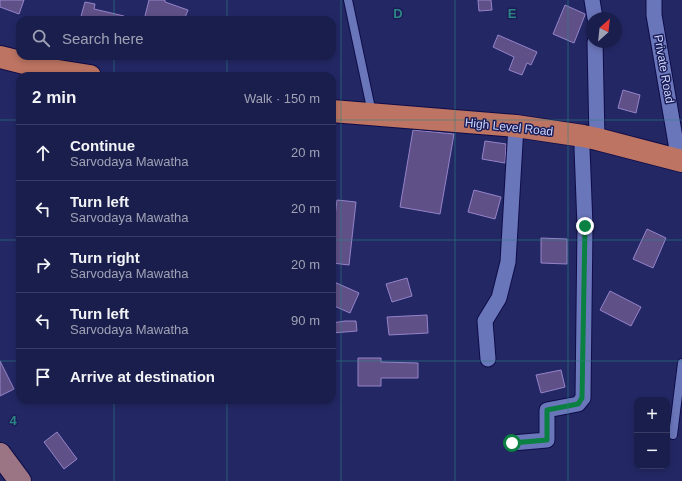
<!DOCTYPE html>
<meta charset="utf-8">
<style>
body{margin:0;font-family:Helvetica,sans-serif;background:#232753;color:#f1f3f6}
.controls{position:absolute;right:12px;bottom:12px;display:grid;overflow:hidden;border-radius:8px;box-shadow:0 2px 6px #0003}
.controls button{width:36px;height:36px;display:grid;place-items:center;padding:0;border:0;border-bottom:1px solid #383c64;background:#1a1e4c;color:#f1f3f6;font:20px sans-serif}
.compass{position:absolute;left:586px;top:12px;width:36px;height:36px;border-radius:50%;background:#1a1e4c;box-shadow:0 2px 6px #0003;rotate:27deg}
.stop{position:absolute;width:12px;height:12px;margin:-9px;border:3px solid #0b8043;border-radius:50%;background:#fff}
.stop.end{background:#0b8043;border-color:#fff;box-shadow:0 1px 4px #0008}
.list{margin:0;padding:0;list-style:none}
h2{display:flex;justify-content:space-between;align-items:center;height:52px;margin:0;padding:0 16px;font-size:17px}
h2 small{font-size:13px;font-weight:400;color:#9fa2b5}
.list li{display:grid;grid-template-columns:26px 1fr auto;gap:12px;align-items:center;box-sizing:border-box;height:56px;padding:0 16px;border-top:1px solid #383c64}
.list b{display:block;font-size:15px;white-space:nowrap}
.list p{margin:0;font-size:13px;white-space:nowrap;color:#9fa2b5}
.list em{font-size:13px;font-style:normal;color:#9fa2b5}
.icon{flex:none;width:22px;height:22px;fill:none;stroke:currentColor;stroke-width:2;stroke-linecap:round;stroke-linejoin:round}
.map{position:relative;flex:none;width:682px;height:481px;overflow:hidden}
.search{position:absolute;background:#1a1e4c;box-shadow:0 2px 6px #0003;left:16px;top:16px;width:320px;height:44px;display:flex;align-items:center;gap:10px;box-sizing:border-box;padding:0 14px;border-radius:12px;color:#9fa2b5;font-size:15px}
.panel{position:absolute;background:#1a1e4c;box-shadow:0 2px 6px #0003;left:16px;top:72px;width:320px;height:332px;border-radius:12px}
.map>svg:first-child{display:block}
</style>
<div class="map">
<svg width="682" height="481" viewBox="0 0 682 481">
<rect width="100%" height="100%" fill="#232865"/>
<g fill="#5f5087" stroke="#9583ca">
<polygon points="0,0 24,0 19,14 0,7"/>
<polygon points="149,0 165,0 165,2 188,10 184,20 144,20"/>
<polygon points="478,0 491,0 492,10 479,11"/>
<polygon points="85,2 95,4 94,9 124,16 124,20 80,20"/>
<polygon points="565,5 585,14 585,15 574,43 553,34"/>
<polygon points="498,35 537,52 531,65 527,63 522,75 509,70 514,57 493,47"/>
<polygon points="623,90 640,95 636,113 618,108"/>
<polygon points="413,130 454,134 440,214 400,207"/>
<polygon points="485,141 506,144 505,163 482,159"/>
<polygon points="474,190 501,197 495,219 468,212"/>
<polygon points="337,200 356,202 349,265 332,263 332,241"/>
<polygon points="647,229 666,238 653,268 633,259"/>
<polygon points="541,238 567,239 567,264 541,263"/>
<polygon points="407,278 412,296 392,302 386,284"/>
<polygon points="332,281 359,293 350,313 332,305"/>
<polygon points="610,291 641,307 631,326 600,310"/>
<polygon points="427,315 428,333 389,335 387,317"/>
<polygon points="345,321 356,321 357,331 332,333 332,323"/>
<polygon points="358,358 381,358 381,362 418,363 418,378 381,378 381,386 358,386"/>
<polygon points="0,361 14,389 0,396"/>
<polygon points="561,370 565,387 541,393 536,375"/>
<polygon points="57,432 77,459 64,469 44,442"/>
</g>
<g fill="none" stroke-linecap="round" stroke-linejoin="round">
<defs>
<g id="lane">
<polyline points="348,0 372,113"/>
<polyline points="673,435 682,363"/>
</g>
<g id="street">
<polyline points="592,0 595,18"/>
<polyline points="654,0 654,15 679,161"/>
<polyline points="595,42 597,139"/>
<polyline points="488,359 485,321 499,298 508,262 516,126"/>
<polyline points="512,443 547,440 547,410 578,404 583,398 585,226 582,148 583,136"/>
</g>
<polyline id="primary" points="0,454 20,481"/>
<g id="highway">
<polyline points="0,57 52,70 90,76"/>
<polyline points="332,111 516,126 583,136 597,139 682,161"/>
</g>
</defs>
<use href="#lane" stroke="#0f0c48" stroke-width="10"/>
<use href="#street" stroke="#0f0c48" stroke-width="17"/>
<use href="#primary" stroke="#0f0c48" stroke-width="24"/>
<use href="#highway" stroke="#0f0c48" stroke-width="24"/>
<use href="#lane" stroke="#6a76ba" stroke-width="8"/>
<use href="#street" stroke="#6a76ba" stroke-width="15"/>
<use href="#primary" stroke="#9c7585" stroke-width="22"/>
<use href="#highway" stroke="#bd7462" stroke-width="22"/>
</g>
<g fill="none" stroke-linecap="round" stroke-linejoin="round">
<polyline stroke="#0b8043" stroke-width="5" points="512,443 547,440 547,410 578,404 582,398 585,226"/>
</g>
<path fill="none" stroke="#2c8583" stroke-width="1" stroke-opacity="0.55" d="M114 0V20M227 0V20M341 0V481M455 0V481M568 0V481M114 56V76M227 56V76M0 120H20M332 120H682M0 240H20M332 240H682M0 361H20M332 361H682M114 400V481M227 400V481"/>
<g text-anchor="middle" stroke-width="3" stroke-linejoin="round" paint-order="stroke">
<g font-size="12" fill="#ced7fd" stroke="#1b1d59">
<text transform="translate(664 69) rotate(80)" y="4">Private Road</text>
<text transform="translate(509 127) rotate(6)" y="4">High Level Road</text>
</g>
</g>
<g font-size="13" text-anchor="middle" font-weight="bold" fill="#2c8583" stroke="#1b1d59" stroke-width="3" stroke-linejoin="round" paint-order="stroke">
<text x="398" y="18">D</text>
<text x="512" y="18">E</text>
<text x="13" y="425">4</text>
</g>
</svg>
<div class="controls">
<button>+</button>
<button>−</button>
</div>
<svg class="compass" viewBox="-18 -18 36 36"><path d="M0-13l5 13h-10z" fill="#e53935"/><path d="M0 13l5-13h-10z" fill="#9fa2b5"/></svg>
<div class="stop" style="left:512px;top:443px"></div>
<div class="stop end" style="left:585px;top:226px"></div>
<div class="search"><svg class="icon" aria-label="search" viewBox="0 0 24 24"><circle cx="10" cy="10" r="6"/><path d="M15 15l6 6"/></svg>Search here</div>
<section class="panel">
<h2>2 min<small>Walk · 150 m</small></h2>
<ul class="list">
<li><svg class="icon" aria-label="ahead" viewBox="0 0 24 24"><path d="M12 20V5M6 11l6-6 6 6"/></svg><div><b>Continue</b><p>Sarvodaya Mawatha</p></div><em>20 m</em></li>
<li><svg class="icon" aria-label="left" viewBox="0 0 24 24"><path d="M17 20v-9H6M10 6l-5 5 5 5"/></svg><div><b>Turn left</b><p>Sarvodaya Mawatha</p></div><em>20 m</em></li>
<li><svg class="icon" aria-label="right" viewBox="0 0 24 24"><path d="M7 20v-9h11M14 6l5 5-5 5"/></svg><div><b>Turn right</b><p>Sarvodaya Mawatha</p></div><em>20 m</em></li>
<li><svg class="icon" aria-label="left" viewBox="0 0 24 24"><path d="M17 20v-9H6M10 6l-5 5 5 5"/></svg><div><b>Turn left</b><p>Sarvodaya Mawatha</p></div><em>90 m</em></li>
<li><svg class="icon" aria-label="arrive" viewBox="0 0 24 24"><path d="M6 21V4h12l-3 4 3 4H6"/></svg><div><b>Arrive at destination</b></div></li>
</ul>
</section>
</div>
